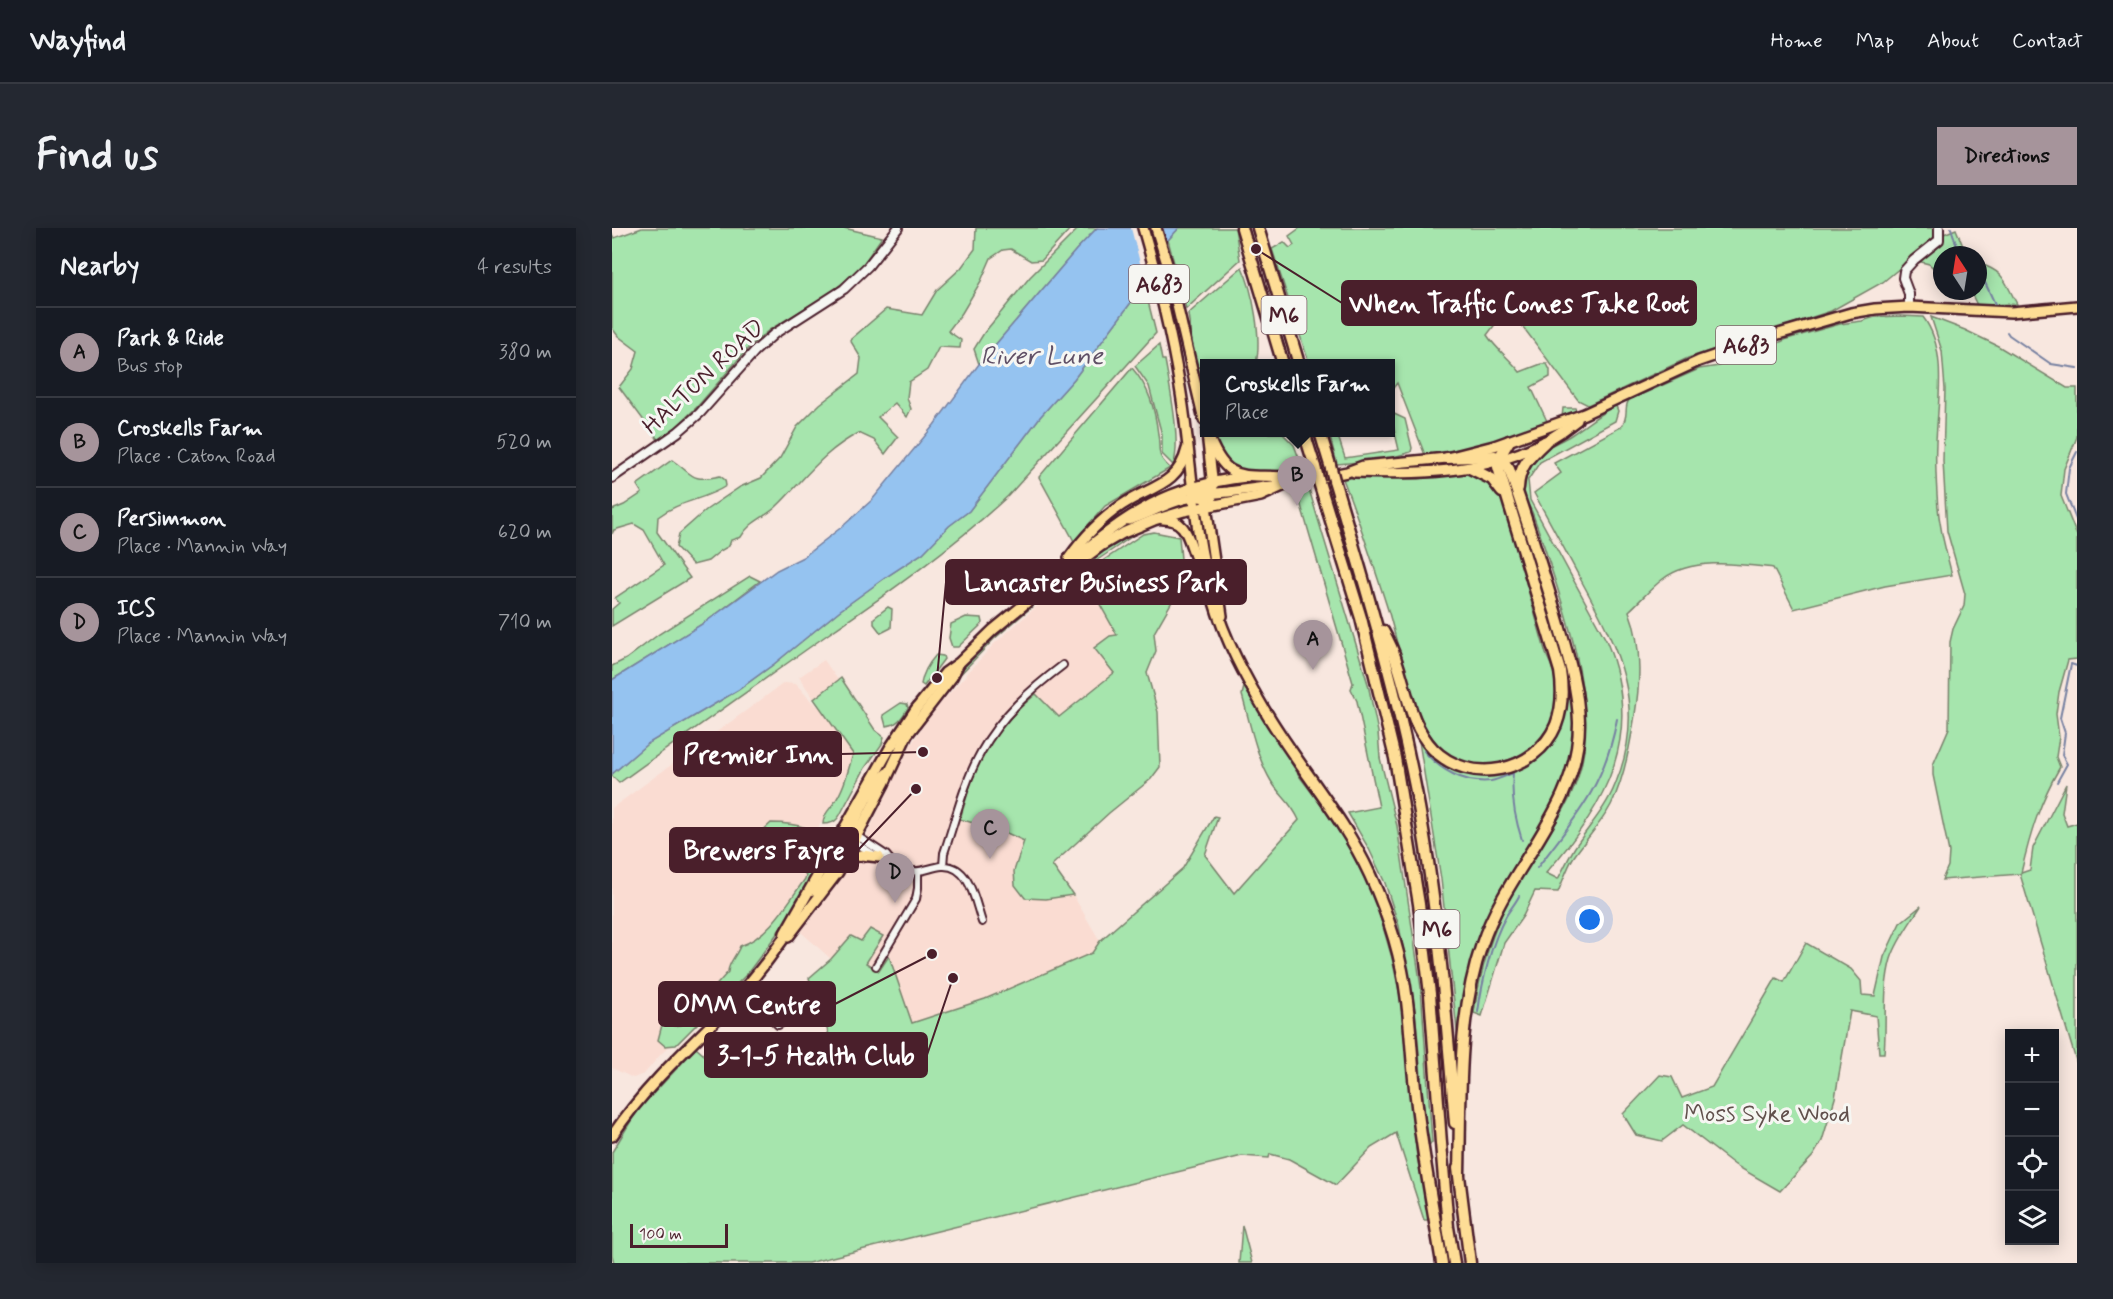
<!DOCTYPE html>
<meta charset="utf-8">
<style>
body{margin:0;font-family:Mynerve,sans-serif;background:#242831;color:#f1f3f6}
.controls{position:absolute;right:18px;bottom:18px;display:grid;overflow:hidden;border-radius:0px;box-shadow:0 3px 15px #0003}
.controls button{width:54px;height:54px;display:grid;place-items:center;padding:0;border:0;border-bottom:2px solid #363941;background:#171b24;color:#f1f3f6;font:30px sans-serif}
.compass{position:absolute;left:1321px;top:18px;width:54px;height:54px;border-radius:50%;background:#171b24;box-shadow:0 3px 15px #0003;rotate:348deg}
.scale{position:absolute;left:18px;bottom:15px;width:98px;box-sizing:border-box;padding-left:6px;border:3px solid #4a1f2b;border-top:0;font-size:16px;line-height:21px;white-space:nowrap;color:#4a1f2b;-webkit-text-stroke:4px #f6f6f2;paint-order:stroke}
.you{position:absolute;left:978px;top:692px;width:21px;height:21px;margin:-15px;border:4px solid #fff;border-radius:50%;background:#1a73e8;box-shadow:0 0 0 9px #1a73e833}
.badge{display:grid;place-items:center;width:39px;height:39px;border-radius:50%;background:#a6949b;color:#111;font-size:20px;font-weight:700}
.pin{position:absolute;translate:-50% -50px;filter:drop-shadow(0 2px 3px #0008)}
.pin::after{content:'';position:absolute;top:32px;width:21px;height:18px;background:inherit;clip-path:polygon(0 0,100% 0,50% 100%)}
.popup{position:absolute;left:588px;top:131px;width:195px;height:78px;box-sizing:border-box;display:grid;place-content:center;border-radius:0px;background:#171b24;filter:drop-shadow(0 2px 4px #0005);font-size:20px;white-space:nowrap;color:#9ea1a6}
.popup b{font-size:22px;color:#f1f3f6}
.popup::after{content:'';position:absolute;left:50%;top:100%;margin-left:-12px;border:12px solid transparent;border-top-color:#171b24}
.list{margin:0;padding:0;list-style:none}
h2{display:flex;justify-content:space-between;align-items:center;height:78px;margin:0;padding:0 24px;font-size:26px}
h2 small{font-size:20px;font-weight:400;color:#9ea1a6}
.list li{display:grid;grid-template-columns:39px 1fr auto;gap:18px;align-items:center;box-sizing:border-box;height:90px;padding:0 24px;border-top:2px solid #363941}
.list b{display:block;font-size:22px;white-space:nowrap}
.list p{margin:0;font-size:20px;white-space:nowrap;color:#9ea1a6}
.list em{font-size:20px;font-style:normal;color:#9ea1a6}
.icon{flex:none;width:33px;height:33px;fill:none;stroke:currentColor;stroke-width:2;stroke-linecap:round;stroke-linejoin:round}
.map{position:relative;flex:none;width:1465px;height:1035px;overflow:hidden;border-radius:0px}
header{display:flex;align-items:center;gap:36px;box-sizing:border-box;height:84px;padding:0 30px;background:#171b24;border-bottom:2px solid #363941}
header strong{font-size:28px}
nav{display:flex;gap:33px;margin-inline-start:auto;font-size:21px}
.intro{display:flex;align-items:center;justify-content:space-between;box-sizing:border-box;height:144px;padding:0 36px}
h1{margin:0;font-size:42px}
.button{padding:15px 27px;border-radius:0px;background:#a6949b;color:#111;font-size:21px;font-weight:700}
main{display:flex;gap:36px;padding:0 36px}
aside{flex:1;background:#171b24;border-radius:0px;box-shadow:0 3px 15px #0003}
.map>svg:first-child{display:block}
</style>
<header>
<strong>Wayfind</strong>
<nav><a>Home</a><a>Map</a><a>About</a><a>Contact</a></nav>
</header>
<div class="intro"><h1>Find us</h1><a class="button">Directions</a></div>
<main>
<aside>
<h2>Nearby<small>4 results</small></h2>
<ul class="list">
<li><span class="badge">A</span><div><b>Park &amp; Ride</b><p>Bus stop</p></div><em>380 m</em></li>
<li><span class="badge">B</span><div><b>Croskells Farm</b><p>Place · Caton Road</p></div><em>520 m</em></li>
<li><span class="badge">C</span><div><b>Persimmon</b><p>Place · Mannin Way</p></div><em>620 m</em></li>
<li><span class="badge">D</span><div><b>ICS</b><p>Place · Mannin Way</p></div><em>710 m</em></li>
</ul>
</aside>
<div class="map">
<svg width="1465" height="1035" viewBox="0 0 1465 1035">
<rect width="100%" height="100%" fill="#f8e7df"/>
<filter id="ink" filterUnits="userSpaceOnUse"><feTurbulence type="fractalNoise" baseFrequency=".0167" numOctaves="2"/><feDisplacementMap in="SourceGraphic" scale="12" xChannelSelector="R" yChannelSelector="G"/><feConvolveMatrix kernelMatrix="1 2 1 2 8 2 1 2 1" color-interpolation-filters="sRGB"/></filter>
<g filter="url(#ink)">
<g fill="#fadcd2">
<polygon points="471,346 505,407 502,445 447,489 406,481 371,526 397,606 412,613 402,642 434,671 461,667 488,713 480,725 373,771 299,795 277,728 267,743 254,735 271,708 249,713 239,709 219,731 189,704 230,650 256,605 293,526 319,486 382,416 431,373"/>
<polygon points="212,432 226,452 202,471 187,449"/>
<polygon points="172,455 184,456 199,473 255,517 229,580 209,595 205,601 209,641 125,755 49,826 32,846 21,850 0,840 0,580"/>
</g>
<g fill="#a6e5ad" stroke="#78826c" stroke-width="1.5">
<polygon points="30,0 232,0 270,9 249,39 221,63 157,102 138,118 85,179 64,199 47,213 7,159 21,141 26,123 6,108 0,100 0,6 2,10"/>
<path d="M364 0H459L430 32 419 33 399 21 391 22 379 30 369 53 350 85 336 103 349 112 348 120 327 119 315 142 297 154 295 170 299 181 295 189 283 175 266 189 286 209 273 226 262 212 247 205C212 222 191 253 164 279 152 290 137 294 129 309L119 312 117 318 108 323 96 333 81 337 64 319 67 306 94 282 128 259 149 250 168 230 185 199 208 176 247 146 249 130 238 112 274 81 310 87 325 62 349 40 363 21Z"/>
<polygon points="467,0 485,0 464,22 367,136 362,121 372,105 418,49"/>
<polygon points="567,0 623,0 628,32 574,81 556,12"/>
<path d="M688 0H1324V10L1271 54 1219 83 1076 130 976 177 966 172 896 79 875 107C884 121 898 131 908 144L929 136H935L938 142V149L919 159 935 193 950 190 951 180H963L965 184 916 204 875 216 813 227 785 155 778 164V136L697 135 660 21 672 14 678 20 682 17 677 8Z"/>
<polygon points="1344,1 1353,23 1357,27 1330,27 1330,48 1317,36 1301,32 1332,6"/>
<path d="M1366 35C1393 44 1392 52 1405 76L1365 77 1358 63H1366Z"/>
<path d="M630 39C641 62 650 111 644 135L592 136V156L578 116 580 113 576 86Z"/>
<path d="M532 57 544 105 396 268C340 320 278 364 215 407 146 456 76 505 7 555L0 548V546L35 516 126 462 162 436 227 383 277 347 311 325 337 298 357 283 428 189 462 151Z"/>
<path d="M1289 88 1311 89C1337 123 1325 176 1324 215 1323 232 1324 249 1325 266 1326 294 1333 320 1340 347L1273 358 1182 381 1161 340C1127 336 1080 329 1051 351 1039 360 1028 373 1017 383 1034 427 1026 475 1017 520 1013 540 1008 559 999 577 989 596 973 612 961 630 955 640 951 653 946 664L923 663 911 688 892 715 870 788 862 785C868 742 880 703 900 665 929 611 972 572 973 507 975 442 951 379 932 318 928 306 924 295 920 284 915 273 905 264 909 250 910 244 919 232 924 228 933 219 948 214 959 207 973 198 986 187 1000 179L1004 178 1006 183 1003 193 928 234 916 252 918 272 994 412C1033 506 996 574 934 645L946 651C952 640 957 629 963 619 977 598 994 580 1003 557 1036 479 1007 422 970 354 954 324 938 294 922 265L949 245 942 235 1009 199C1018 187 1011 180 1017 172L1087 141 1107 138 1149 123 1175 111 1228 96 1250 93 1263 89Z"/>
<path d="M1319 89 1353 102 1386 118 1455 160H1465V209L1452 241 1449 268 1465 308V431L1456 432 1447 464 1444 486 1447 509 1444 529 1448 539C1428 573 1418 606 1409 645L1418 642 1421 620 1454 556 1450 585 1455 598 1465 595V836L1408 646 1330 652 1336 638 1337 624 1321 547V537L1337 500 1338 414 1341 401 1352 378 1353 366 1335 303 1331 233 1333 161 1330 123Z"/>
<path d="M547 117 550 132H553C557 155 570 216 561 237L550 226V207L537 158 523 138Z"/>
<path d="M520 140C537 159 543 181 546 206 549 223 543 226 558 240L493 278 462 313 427 249Z"/>
<polygon points="778,184 793,191 800,220 799,224 771,232 725,236 717,205 725,205 733,230 787,222"/>
<path d="M604 205H670L682 217 691 241C674 245 628 247 615 235 607 228 606 215 604 205Z"/>
<path d="M60 232C81 246 78 255 108 248L113 252 114 258C93 272 66 273 46 289L45 304 78 350 0 398V381L7 375 3 370 52 337 32 302 22 296 2 302 0 306V282L12 277 30 265 25 257Z"/>
<path d="M852 245 874 249 890 269 934 426C944 446 948 467 942 488 939 498 933 504 927 511 902 540 854 547 826 517 800 489 788 423 777 385 763 341 748 295 731 251L745 249 807 251Z"/>
<polygon points="696,258 756,456 766,504 768,530 785,598 809,760 820,914 818,917 813,892 803,782 787,698 773,655 757,621 736,585 767,579 745,473 739,461 741,455 686,267 689,260"/>
<path d="M528 303 434 367 382 411 340 455 339 454C367 421 398 393 432 365 461 341 491 316 528 303Z"/>
<path d="M542 304 567 309 569 331 566 363 542 405 544 423 535 445 546 484 548 539 539 551 497 585 440 637 461 667 434 671 413 670 403 657 402 643 412 613 397 606 348 591C355 570 360 545 372 525 385 503 404 482 424 466L447 489 502 445 482 420 498 408 505 407 471 346 531 306Z"/>
<polygon points="138,348 148,353 95,393 0,452 0,438 14,431 47,406"/>
<polygon points="276,379 280,381 279,400 269,405 262,396 262,390"/>
<polygon points="354,389 370,390 371,395 346,419 340,419 337,410 339,396"/>
<path d="M324 427 331 428 332 431 312 458 309 456C311 444 316 436 324 427Z"/>
<path d="M953 433C961 472 967 516 952 554 940 584 920 610 903 637 870 690 850 749 846 812L829 651 806 507 816 521 882 546 945 505 951 434Z"/>
<path d="M229 450 263 502 272 509 270 516 253 540 228 587C224 594 219 596 211 596 211 587 217 582 222 575 232 561 236 543 241 526L202 471Z"/>
<path d="M632 459 688 549 713 582 736 618 756 657 767 685 780 730 788 768 805 929 819 992H812L784 905 759 920 724 957 677 931 658 926 657 930 630 928 196 1035H2L0 1027V924L25 883 84 820 109 842 221 818 197 750 219 731 239 708 249 713 258 701 271 708 254 735 267 743 277 728 300 795 373 771 480 725 488 713 571 640 602 588 606 589 593 627 622 665 687 592C679 574 668 568 659 553 644 528 638 495 630 467Z"/>
<path d="M289 475 295 476 296 480C290 489 286 497 274 498L271 487Z"/>
<path d="M159 595C179 595 203 598 216 614L212 629 199 654 164 707 135 746 64 817 53 818 46 812 51 793 53 791 62 798 69 797 116 744C116 735 125 727 128 718 157 709 176 674 193 651L194 647 187 639 193 623 188 618 189 611 163 604 153 615 148 616 145 614 146 607Z"/>
<path d="M1309 678C1299 694 1285 712 1279 731 1270 762 1275 794 1272 825H1267L1264 788 1238 783 1223 870 1210 913 1201 928 1168 963 1123 937 1071 897 1050 913 1024 907 1011 886 1048 847 1060 849 1070 870 1100 859 1164 750 1172 754 1194 715 1239 741 1249 753 1250 767 1263 768 1272 729 1288 695Z"/>
<polygon points="630,997 640,1035 627,1035"/>
</g>
<polygon fill="#95c3f0" stroke="#7781a1" stroke-width="1.5" points="485,0 567,0 556,12 532,57 462,151 428,189 357,283 337,298 311,325 277,347 227,383 162,436 126,462 35,516 0,546 0,452 95,393 165,342 191,329 231,298 260,272 322,197 367,136 464,22"/>
<polygon fill="#f8e7df" points="519,0 551,0 556,18 534,58"/>
<g fill="none" stroke-linecap="round" stroke-linejoin="round">
<g stroke="#7781a1" stroke-width="2">
<polyline points="1339,0 1348,27"/>
<polyline points="1366,44 1369,46 1383,76"/>
<polyline points="1395,104 1397,107 1439,136 1465,140"/>
<polyline points="1465,224 1457,240 1454,266 1465,294"/>
<path d="M812 523C828 542 852 556 879 553 886 552 894 548 901 545 899 567 903 591 910 612"/>
<polyline points="1445,554 1455,536 1450,527 1453,505 1448,490 1459,436 1465,438"/>
<path d="M925 640C964 589 993 557 1005 491"/>
<path d="M866 784C870 754 879 715 894 688 898 681 903 676 907 668"/>
</g>
<defs>
<g id="minor">
<polyline points="242,606 274,627 279,633"/>
<path d="M240 613C256 622 281 641 298 643 310 645 319 639 330 638 358 636 363 674 370 694"/>
<path d="M331 638 332 625C343 593 352 554 369 524 389 488 418 462 451 437"/>
<polyline points="264,738 304,671 306,660 306,644"/>
<polyline points="131,762 166,797 186,786 195,784"/>
</g>
<g id="tertiary">
<polyline points="1297,79 1297,66 1291,50 1292,43 1302,32 1327,12 1327,0"/>
<polyline points="0,250 66,204 88,185 143,123 162,106 232,61 256,38 286,0"/>
</g>
<g id="primary">
<polyline points="595,205 601,259"/>
<path d="M551 291C574 291 576 310 583 328 586 335 590 342 595 349"/>
<path d="M517 292C540 286 577 260 600 272"/>
<path d="M457 330C472 309 489 291 510 277 538 258 566 258 575 221"/>
<path d="M458 334C517 285 556 258 634 249"/>
<polyline points="232,633 249,627 267,629"/>
<path d="M204 664C233 633 244 571 275 545"/>
<polyline points="176,709 226,644 272,556 295,507 340,449 346,437"/>
<path d="M0 908C30 863 69 826 108 788 131 764 153 737 172 710L173 705 278 520 304 481 333 445 347 435 381 402 431 361 489 318 511 305 542 292 572 283 649 268 673 257"/>
</g>
<g id="trunk">
<path d="M531 0C548 59 562 117 571 178 580 242 582 308 601 371 613 412 633 449 655 486"/>
<polyline points="544,0 556,39 592,192"/>
<path d="M595 204C616 263 635 243 684 250"/>
<path d="M742 244C821 247 900 245 965 192"/>
<polyline points="600,254 595,261 594,278 610,388"/>
<polyline points="581,259 594,266 616,264 675,256 735,244 751,238 835,230 882,218 972,186 1087,133 1163,107 1239,85 1263,81 1297,79 1399,84 1465,78"/>
</g>
<g id="motorway">
<polyline points="630,0 671,136"/>
<polyline points="646,0 687,136"/>
<polyline points="692,204 703,239"/>
<polyline points="708,204 718,237"/>
<path d="M835 230 883 228 890 232 897 241C914 288 928 335 943 383 953 419 966 456 967 494 968 580 896 638 870 716 845 789 849 869 847 945"/>
<polyline points="858,240 880,251 890,264"/>
<path d="M722 252C756 366 790 479 810 596 827 695 835 795 843 895"/>
<polyline points="707,254 749,390 783,530 807,676 818,766 829,915 836,999 842,1035"/>
<path d="M906 260C907 238 918 228 933 214"/>
<path d="M771 403C776 412 781 422 784 432 795 462 798 497 821 521 857 558 924 545 944 497 951 479 951 462 948 443L886 239 887 230 897 213"/>
<path d="M655 486C688 541 731 588 758 647 776 686 790 731 795 773 799 805 800 837 804 869 810 924 821 980 830 1035"/>
<polyline points="846,940 858,1035"/>
</g>
</defs>
<use href="#minor" stroke="#4a1f2b" stroke-width="10"/>
<use href="#tertiary" stroke="#4a1f2b" stroke-width="12"/>
<use href="#primary" stroke="#4a1f2b" stroke-width="14"/>
<use href="#trunk" stroke="#4a1f2b" stroke-width="14"/>
<use href="#motorway" stroke="#4a1f2b" stroke-width="15"/>
<use href="#minor" stroke="#f6f6f2" stroke-width="6"/>
<use href="#tertiary" stroke="#f6f6f2" stroke-width="8"/>
<use href="#primary" stroke="#fedd96" stroke-width="9"/>
<use href="#trunk" stroke="#fedd96" stroke-width="9"/>
<use href="#motorway" stroke="#fedd96" stroke-width="10"/>
<defs>
<g id="motorway-bridge">
<polyline points="718,237 722,252"/>
<polyline points="703,239 707,254"/>
</g>
</defs>
<use href="#motorway-bridge" stroke="#4a1f2b" stroke-width="15" stroke-linecap="butt"/>
<use href="#motorway-bridge" stroke="#fedd96" stroke-width="10"/>
</g>
</g>
<g text-anchor="middle" stroke-width="6" stroke-linejoin="round" paint-order="stroke">
<g fill="#f6f6f2" stroke="#7e6067" stroke-width="1.5">
<rect x="517" y="37" width="60" height="38" rx="4.5"/>
<rect x="649.5" y="68" width="45" height="38" rx="4.5"/>
<rect x="1104" y="98" width="60" height="38" rx="4.5"/>
<rect x="802.5" y="682" width="45" height="38" rx="4.5"/>
</g>
<g font-size="22" font-weight="bold" fill="#4a1f2b">
<text x="547" y="64">A683</text>
<text x="672" y="95">M6</text>
<text x="1134" y="125">A683</text>
<text x="825" y="709">M6</text>
</g>
<g font-size="24" fill="#4a1f2b" stroke="#f6f6f2">
<text transform="translate(91 148) rotate(-43)" y="8">HALTON ROAD</text>
</g>
<g font-size="24" fill="#61504c" stroke="#f6f6f2">
<text x="1155" y="893">Moss Syke Wood</text>
</g>
<g font-size="26" font-style="italic" fill="#605066" stroke="#f6f6f2">
<text x="430" y="136">River Lune</text>
</g>
</g>
<path fill="none" stroke="#4a1f2b" stroke-width="2" d="M644 21L730 75M325 450L334 354M311 524L229 526M304 561L246 622M320 726L223 776M341 750L315 827"/>
<g fill="#4a1f2b" stroke="#f6f6f2" stroke-width="2">
<circle cx="644" cy="21" r="6"/>
<circle cx="325" cy="450" r="6"/>
<circle cx="311" cy="524" r="6"/>
<circle cx="304" cy="561" r="6"/>
<circle cx="320" cy="726" r="6"/>
<circle cx="341" cy="750" r="6"/>
</g>
<g fill="#4a1f2b" stroke="#4a1f2b" stroke-width="2">
<rect x="730" y="53" width="354" height="44" rx="6"/>
<rect x="334" y="332" width="300" height="44" rx="6"/>
<rect x="62" y="504" width="167" height="44" rx="6"/>
<rect x="58" y="600" width="188" height="44" rx="6"/>
<rect x="47" y="754" width="176" height="44" rx="6"/>
<rect x="93" y="805" width="222" height="44" rx="6"/>
</g>
<g font-size="26" text-anchor="middle" font-weight="bold" fill="#fff">
<text x="907" y="84">When Traffic Cones Take Root</text>
<text x="484" y="363">Lancaster Business Park</text>
<text x="146" y="535">Premier Inn</text>
<text x="152" y="631">Brewers Fayre</text>
<text x="135" y="785">OMM Centre</text>
<text x="204" y="836">3-1-5 Health Club</text>
</g>
</svg>
<div class="controls">
<button>+</button>
<button>−</button>
<button><svg class="icon" aria-label="locate" viewBox="0 0 24 24"><circle cx="12" cy="12" r="6"/><path d="M12 2v4M12 18v4M2 12h4M18 12h4"/></svg></button>
<button><svg class="icon" aria-label="layers" viewBox="0 0 24 24"><path d="M12 4l9 5-9 5-9-5zM3 14l9 5 9-5"/></svg></button>
</div>
<svg class="compass" viewBox="-18 -18 36 36"><path d="M0-13l5 13h-10z" fill="#e53935"/><path d="M0 13l5-13h-10z" fill="#9ea1a6"/></svg>
<div class="scale">100 m</div>
<div class="you"></div>
<div class="pin badge" style="left:701px;top:442px">A</div>
<div class="pin badge" style="left:685px;top:278px">B</div>
<div class="popup"><b>Croskells Farm</b>Place</div>
<div class="pin badge" style="left:378px;top:631px">C</div>
<div class="pin badge" style="left:283px;top:675px">D</div>
</div>
</main>
